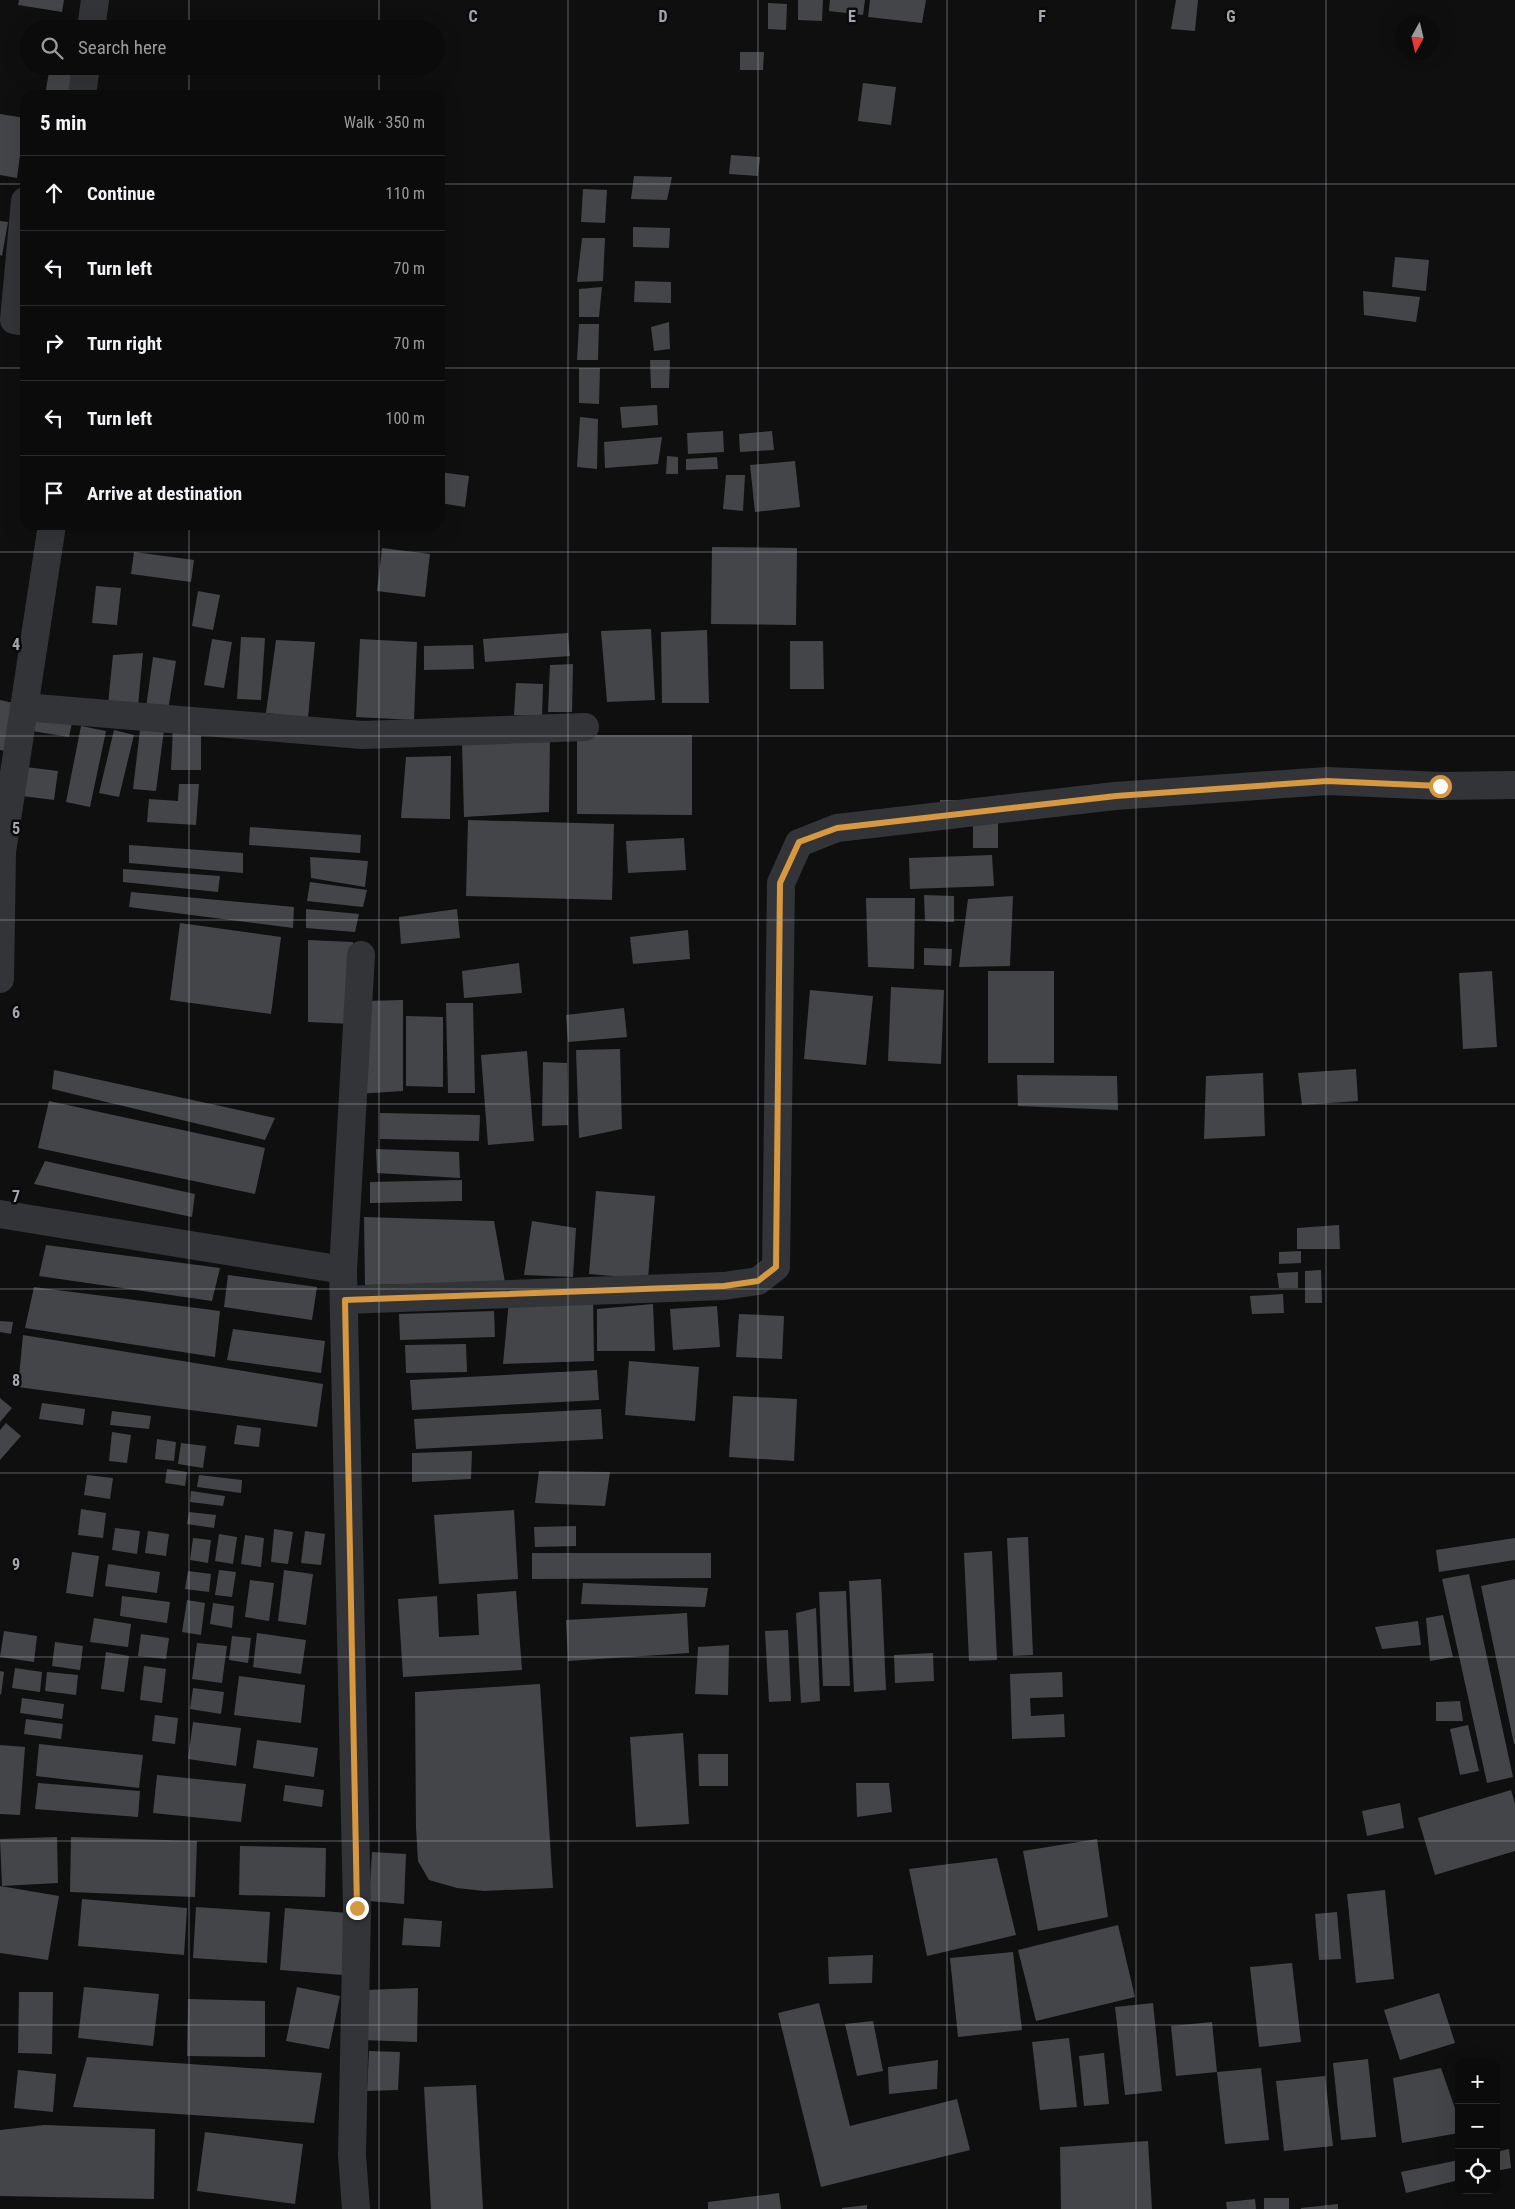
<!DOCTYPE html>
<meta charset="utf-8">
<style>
body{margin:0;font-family:"Roboto Condensed",sans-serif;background:#19191a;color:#f1f3f6}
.controls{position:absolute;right:15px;bottom:15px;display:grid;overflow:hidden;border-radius:10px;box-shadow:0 5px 20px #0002}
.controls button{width:45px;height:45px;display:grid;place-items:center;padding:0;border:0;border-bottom:1px solid #2b2b2d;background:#0b0b0c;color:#f1f3f6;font:25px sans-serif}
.compass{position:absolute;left:1395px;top:15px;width:45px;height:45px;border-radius:50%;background:#0b0b0c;box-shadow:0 5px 20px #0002;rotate:188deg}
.stop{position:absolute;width:15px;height:15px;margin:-11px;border:4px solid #d8983f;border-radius:50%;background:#fff}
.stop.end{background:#d8983f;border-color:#fff;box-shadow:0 1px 5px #0008}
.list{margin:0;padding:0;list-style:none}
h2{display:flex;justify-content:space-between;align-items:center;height:65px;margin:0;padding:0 20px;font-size:21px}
h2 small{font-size:16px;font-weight:400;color:#9a9b9d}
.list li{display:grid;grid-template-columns:32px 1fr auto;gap:15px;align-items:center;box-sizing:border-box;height:75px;padding:0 20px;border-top:1px solid #2b2b2d}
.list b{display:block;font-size:19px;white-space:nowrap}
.list em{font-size:16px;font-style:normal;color:#9a9b9d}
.icon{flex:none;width:28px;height:28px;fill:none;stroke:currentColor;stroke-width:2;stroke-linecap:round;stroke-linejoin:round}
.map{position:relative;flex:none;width:1515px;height:2209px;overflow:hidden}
.search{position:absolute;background:#0b0b0c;box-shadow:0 5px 20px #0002;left:20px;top:20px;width:425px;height:55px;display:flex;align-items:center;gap:12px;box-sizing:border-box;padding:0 18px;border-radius:28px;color:#9a9b9d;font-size:19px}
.panel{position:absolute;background:#0b0b0c;box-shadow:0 5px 20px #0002;left:20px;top:90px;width:425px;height:440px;border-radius:15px}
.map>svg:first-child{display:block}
</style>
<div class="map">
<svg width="1515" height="2209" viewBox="0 0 1515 2209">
<rect width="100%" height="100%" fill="#0f0f10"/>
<g fill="#434548">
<polygon points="19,0 64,0 62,12 18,5"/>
<polygon points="798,0 823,0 822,21 798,20"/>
<polygon points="830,0 865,0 863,15 829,11"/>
<polygon points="870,0 926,0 922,23 868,17"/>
<polygon points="1176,0 1198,0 1195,31 1171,29"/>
<polygon points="768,3 787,4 786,30 768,29"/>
<polygon points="740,52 764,52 763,70 740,70"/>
<polygon points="50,66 79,68 74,95 45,95"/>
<polygon points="863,83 896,87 891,125 858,121"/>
<polygon points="0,114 25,118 17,178 0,175"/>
<polygon points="731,155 760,157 758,176 729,174"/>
<polygon points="634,176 672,177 667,200 631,199"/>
<polygon points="583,189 607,190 605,223 581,222"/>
<polygon points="0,221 8,222 2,256 0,255"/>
<polygon points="633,227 670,228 669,248 633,247"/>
<polygon points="582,238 605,238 603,281 577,282"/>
<polygon points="1395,257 1429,260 1426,291 1392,287"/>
<polygon points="635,281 671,282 671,303 634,302"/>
<polygon points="602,287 599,317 579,317 579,289"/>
<polygon points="1363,291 1420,297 1416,322 1364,315"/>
<polygon points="669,322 670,349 654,351 651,327"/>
<polygon points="579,324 599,324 598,360 577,360"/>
<polygon points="650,360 670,360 669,388 651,388"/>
<polygon points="579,368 600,368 599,404 579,403"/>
<polygon points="657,405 658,425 622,428 620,407"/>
<polygon points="580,417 598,419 597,469 577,467"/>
<polygon points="723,431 724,452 688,454 687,433"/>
<polygon points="772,431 774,450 740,452 739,434"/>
<polygon points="662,437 658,464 605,468 604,442"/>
<polygon points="667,456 678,457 678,474 666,474"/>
<polygon points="717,457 718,469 686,470 686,459"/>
<polygon points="795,461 800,507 755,512 750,465"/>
<polygon points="440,472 469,476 465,507 440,503"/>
<polygon points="726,475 745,475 743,511 723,509"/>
<polygon points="712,547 797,548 796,625 711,624"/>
<polygon points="382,548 430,554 425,597 377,591"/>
<polygon points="134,552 194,560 191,582 131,574"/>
<polygon points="96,586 121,588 117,625 92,623"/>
<polygon points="198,591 220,595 213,630 192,626"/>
<polygon points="651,629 655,700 607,702 601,631"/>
<polygon points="707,630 709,703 662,703 661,632"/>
<polygon points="568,633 570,656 485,662 483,639"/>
<polygon points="241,637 265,638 261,700 237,699"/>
<polygon points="212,639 232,642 224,688 204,685"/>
<polygon points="360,639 417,642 414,720 356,717"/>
<polygon points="276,640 315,642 308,718 266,713"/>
<polygon points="790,641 823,641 824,689 790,689"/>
<polygon points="473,645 474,669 424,670 424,646"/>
<polygon points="143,653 138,706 108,704 113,655"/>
<polygon points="153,657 176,661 168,710 146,707"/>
<polygon points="573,664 572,712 548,712 550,665"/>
<polygon points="516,683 543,684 542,716 514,715"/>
<polygon points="0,700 18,704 6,751 0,750"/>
<polygon points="34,713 73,718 69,737 32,731"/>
<polygon points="81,726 106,731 90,807 66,802"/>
<polygon points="173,727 201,730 201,770 171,770"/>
<polygon points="114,730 134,735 119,797 99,793"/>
<polygon points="140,730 164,730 156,791 133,789"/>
<polygon points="577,735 692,735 692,815 577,814"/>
<polygon points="550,738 549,812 464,817 462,743"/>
<polygon points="451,756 450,819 401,818 406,757"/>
<polygon points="26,767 58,771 54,800 22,796"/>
<polygon points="179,784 199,784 196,825 147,822 149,799 178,801"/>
<polygon points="940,800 998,800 998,848 973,848 973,826 940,826"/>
<polygon points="468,820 614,824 612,900 466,896"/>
<polygon points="250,827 361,835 360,853 249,845"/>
<polygon points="684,838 686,870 628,873 626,841"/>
<polygon points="129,845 243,853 243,873 129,863"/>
<polygon points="992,855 994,886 910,889 909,858"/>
<polygon points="310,857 368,861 365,887 311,878"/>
<polygon points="123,869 220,876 218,892 123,882"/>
<polygon points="310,882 367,890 363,907 307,901"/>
<polygon points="131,892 294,907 293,928 129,907"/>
<polygon points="924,895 954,896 954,922 925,921"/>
<polygon points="1013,896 1010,966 959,967 968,899"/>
<polygon points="866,898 915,898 914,969 868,967"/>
<polygon points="306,909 359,914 355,932 306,928"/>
<polygon points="457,909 460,938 401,944 399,917"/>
<polygon points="180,923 281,937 271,1014 170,1000"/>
<polygon points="688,930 690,959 633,964 630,937"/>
<polygon points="308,940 353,942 352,1024 308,1022"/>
<polygon points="924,948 952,949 951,966 924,965"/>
<polygon points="519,963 522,993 464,998 462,971"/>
<rect x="988" y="971" width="66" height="92"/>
<polygon points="1492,971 1497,1047 1463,1049 1459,973"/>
<polygon points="891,987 944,990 941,1064 888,1061"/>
<polygon points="810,990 873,996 866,1065 804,1059"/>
<polygon points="403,1000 403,1091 357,1094 364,1001"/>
<polygon points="446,1003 473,1003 475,1093 448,1093"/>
<polygon points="624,1008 627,1037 568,1042 566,1015"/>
<polygon points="406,1016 443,1017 443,1087 406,1086"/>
<polygon points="620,1049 622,1129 579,1138 576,1050"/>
<polygon points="527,1051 534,1141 488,1145 481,1055"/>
<polygon points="543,1062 567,1063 568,1125 542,1126"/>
<polygon points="1356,1069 1358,1101 1302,1105 1298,1073"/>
<polygon points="54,1070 275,1118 265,1140 52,1089"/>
<polygon points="1263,1073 1265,1136 1204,1139 1206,1076"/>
<polygon points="1017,1075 1117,1076 1118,1110 1018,1106"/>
<polygon points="49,1101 265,1148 255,1194 38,1148"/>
<polygon points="380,1113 480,1115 479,1141 380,1139"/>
<polygon points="376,1149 459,1152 460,1178 377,1173"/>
<polygon points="45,1161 195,1194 192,1217 34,1184"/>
<polygon points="462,1180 462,1201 370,1203 370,1182"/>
<polygon points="596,1191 655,1196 648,1279 589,1274"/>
<polygon points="364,1217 494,1221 505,1282 365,1285"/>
<polygon points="532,1221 576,1228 573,1277 524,1275"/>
<polygon points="1339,1225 1340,1249 1297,1249 1297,1228"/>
<polygon points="46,1245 220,1268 212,1301 39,1276"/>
<polygon points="1301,1251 1301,1263 1279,1264 1279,1252"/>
<polygon points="1321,1270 1322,1303 1305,1303 1305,1271"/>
<polygon points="1298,1272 1298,1288 1279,1288 1277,1273"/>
<polygon points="228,1275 317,1287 312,1320 224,1307"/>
<polygon points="34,1287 220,1311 215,1357 25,1328"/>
<polygon points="1283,1294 1284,1313 1252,1314 1250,1296"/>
<polygon points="593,1296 594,1361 503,1364 509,1300"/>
<polygon points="653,1304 655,1351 597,1351 597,1309"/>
<polygon points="717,1306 720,1347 673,1350 670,1309"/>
<polygon points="494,1311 495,1337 400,1340 399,1314"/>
<polygon points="739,1314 784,1316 782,1359 736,1357"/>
<polygon points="0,1321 13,1322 11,1334 0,1332"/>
<polygon points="233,1329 325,1341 321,1373 227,1360"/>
<polygon points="23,1335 323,1384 317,1427 18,1387"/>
<polygon points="466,1344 467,1372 406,1373 405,1345"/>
<polygon points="629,1361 699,1367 695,1421 625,1415"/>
<polygon points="597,1370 599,1400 412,1410 410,1380"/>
<polygon points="733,1396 797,1399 794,1461 729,1457"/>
<polygon points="0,1398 12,1408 0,1422"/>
<polygon points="42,1403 85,1409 83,1425 39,1419"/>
<polygon points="601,1409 603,1439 416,1449 414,1419"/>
<polygon points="112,1411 151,1416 149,1429 110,1425"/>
<polygon points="6,1423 21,1436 0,1460 0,1430"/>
<polygon points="237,1425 261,1428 259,1447 234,1444"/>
<polygon points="112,1432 131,1435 127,1463 109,1461"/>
<polygon points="157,1439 176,1442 174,1461 155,1459"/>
<polygon points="181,1443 206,1446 203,1468 178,1464"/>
<polygon points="472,1451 471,1479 412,1482 412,1453"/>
<polygon points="167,1469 187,1472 185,1486 165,1483"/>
<polygon points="539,1471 610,1472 605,1506 535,1503"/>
<polygon points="87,1475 113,1478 110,1499 84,1495"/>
<polygon points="199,1475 242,1480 241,1493 197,1487"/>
<polygon points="191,1491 225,1496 223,1506 190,1502"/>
<polygon points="81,1509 106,1513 103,1538 78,1535"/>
<polygon points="514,1510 518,1579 439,1584 434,1515"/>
<polygon points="189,1512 216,1515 214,1528 187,1524"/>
<polygon points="576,1526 576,1546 535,1547 534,1527"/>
<polygon points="115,1528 140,1531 137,1554 112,1550"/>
<polygon points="274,1529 293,1532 288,1564 271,1562"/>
<polygon points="148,1531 169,1534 166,1556 145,1553"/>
<polygon points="305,1531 325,1534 321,1565 301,1563"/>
<polygon points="219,1534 237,1537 233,1564 215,1561"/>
<polygon points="245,1535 264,1538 261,1567 241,1564"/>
<polygon points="1028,1537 1033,1655 1013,1656 1007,1538"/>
<polygon points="193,1538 211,1540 208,1563 190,1560"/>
<polygon points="1515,1538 1515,1560 1439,1572 1436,1550"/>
<polygon points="992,1551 997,1660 969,1661 964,1553"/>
<polygon points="72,1552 99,1556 93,1597 66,1593"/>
<polygon points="532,1553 711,1553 711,1578 532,1579"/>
<polygon points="108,1564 160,1572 157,1593 105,1586"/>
<polygon points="219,1570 236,1572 232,1597 215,1595"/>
<polygon points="284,1570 313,1574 306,1625 278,1621"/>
<polygon points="188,1571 211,1574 209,1592 185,1589"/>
<polygon points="1469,1574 1513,1777 1487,1783 1442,1579"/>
<polygon points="881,1579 886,1690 854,1692 849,1581"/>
<polygon points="1515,1579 1515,1744 1514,1744 1481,1586"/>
<polygon points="250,1580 274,1583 269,1621 245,1617"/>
<polygon points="583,1583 708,1588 705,1607 581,1604"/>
<polygon points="516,1591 522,1670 403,1677 398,1599 437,1596 439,1637 479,1635 477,1594"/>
<polygon points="846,1591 850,1686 823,1686 819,1592"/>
<polygon points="122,1596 170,1602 167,1623 120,1616"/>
<polygon points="187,1600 205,1603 201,1635 182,1632"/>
<polygon points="213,1603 234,1606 232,1628 210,1624"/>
<polygon points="816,1608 820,1701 801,1703 796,1613"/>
<polygon points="687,1613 689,1653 568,1661 566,1620"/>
<polygon points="1443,1615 1453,1657 1430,1661 1426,1618"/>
<polygon points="94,1618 131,1624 128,1647 90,1642"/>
<polygon points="1418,1621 1421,1645 1382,1649 1375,1627"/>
<polygon points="788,1630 791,1701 769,1702 765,1631"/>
<polygon points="4,1631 37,1636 34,1662 0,1657"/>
<polygon points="257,1633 306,1640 301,1674 253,1667"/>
<polygon points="141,1634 169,1638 166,1659 138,1656"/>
<polygon points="232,1636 251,1638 248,1663 229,1660"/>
<polygon points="55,1642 83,1646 80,1670 52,1666"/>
<polygon points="197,1643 227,1646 222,1683 192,1679"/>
<polygon points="729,1645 728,1695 695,1694 698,1647"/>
<polygon points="106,1652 129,1656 124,1692 101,1689"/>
<polygon points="933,1653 934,1681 895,1683 894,1655"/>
<polygon points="144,1666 166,1669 162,1703 140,1700"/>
<polygon points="15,1668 42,1672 40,1692 12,1688"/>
<polygon points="0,1671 4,1672 1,1695 0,1694"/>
<polygon points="47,1672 78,1675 76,1695 45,1691"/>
<polygon points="1062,1672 1063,1697 1030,1698 1031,1716 1064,1714 1065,1737 1012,1739 1010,1674"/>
<polygon points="239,1676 305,1685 301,1723 234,1715"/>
<polygon points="540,1684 553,1888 484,1891 457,1888 429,1880 418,1861 416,1828 415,1692"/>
<polygon points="193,1688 224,1692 221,1714 190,1709"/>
<polygon points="22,1698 64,1704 62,1719 20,1713"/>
<polygon points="1460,1701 1463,1721 1436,1721 1436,1702"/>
<polygon points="155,1715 178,1718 175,1744 152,1741"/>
<polygon points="26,1719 63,1724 61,1739 24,1734"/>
<polygon points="193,1722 241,1728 236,1766 188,1759"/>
<polygon points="1468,1725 1479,1771 1460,1775 1450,1729"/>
<polygon points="683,1733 689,1824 636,1827 630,1737"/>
<polygon points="257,1740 318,1748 314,1777 253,1768"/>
<polygon points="39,1744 143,1755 139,1788 36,1776"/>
<polygon points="0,1745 25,1747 20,1815 0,1814"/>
<polygon points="698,1754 728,1754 728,1786 699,1786"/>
<polygon points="157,1775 246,1784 241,1822 153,1813"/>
<polygon points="38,1783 140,1791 138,1817 35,1809"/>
<polygon points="856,1783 889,1783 892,1812 857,1817"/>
<polygon points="285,1785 324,1790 322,1807 283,1801"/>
<polygon points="1511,1790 1515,1804 1515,1851 1435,1875 1418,1818"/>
<polygon points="1400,1803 1404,1828 1367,1836 1362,1811"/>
<polygon points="57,1837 58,1883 2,1886 0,1839"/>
<polygon points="71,1837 197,1841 195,1897 70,1892"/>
<polygon points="1097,1839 1108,1917 1038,1931 1023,1851"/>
<polygon points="240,1846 326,1848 325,1897 239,1895"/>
<polygon points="372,1852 406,1854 404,1904 369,1901"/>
<polygon points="997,1858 1016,1935 927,1956 909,1869"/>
<polygon points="0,1886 59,1896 48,1960 0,1953"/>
<polygon points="1385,1890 1394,1979 1356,1983 1347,1894"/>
<polygon points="82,1899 187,1908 184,1955 78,1946"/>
<polygon points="196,1907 270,1912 267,1963 193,1958"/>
<polygon points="285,1908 348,1913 343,1975 280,1970"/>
<polygon points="1337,1912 1341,1959 1319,1960 1315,1914"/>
<polygon points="404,1918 442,1921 440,1947 402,1945"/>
<polygon points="1118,1925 1135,1997 1036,2021 1018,1950"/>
<polygon points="1013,1952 1022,2030 958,2037 950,1958"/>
<polygon points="873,1955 872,1983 829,1984 828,1957"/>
<polygon points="1292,1963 1301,2042 1259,2047 1250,1967"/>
<polygon points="84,1987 159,1994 153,2046 78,2038"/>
<polygon points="297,1987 340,1996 329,2049 286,2041"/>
<polygon points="418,1988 417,2042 362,2040 364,1990"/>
<polygon points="19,1992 53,1992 52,2054 18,2053"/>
<polygon points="1439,1993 1455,2043 1400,2060 1384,2010"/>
<polygon points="188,1999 265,2001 265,2057 187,2056"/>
<polygon points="819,2003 850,2126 957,2099 970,2150 821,2187 778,2013"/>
<polygon points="1153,2003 1162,2091 1125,2095 1115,2007"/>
<polygon points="873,2021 883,2071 857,2076 845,2024"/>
<polygon points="1212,2022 1217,2072 1176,2076 1171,2026"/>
<polygon points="1069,2038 1077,2107 1040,2110 1032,2042"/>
<polygon points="369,2051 400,2052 398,2090 367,2091"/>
<polygon points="1104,2053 1109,2104 1084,2106 1079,2056"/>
<polygon points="87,2057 322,2073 314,2123 73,2107"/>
<polygon points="1368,2059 1376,2137 1341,2140 1333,2063"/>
<polygon points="938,2060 937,2089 889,2094 888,2067"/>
<polygon points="1261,2068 1269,2140 1225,2144 1217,2072"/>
<polygon points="1441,2068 1459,2120 1459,2133 1402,2143 1393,2078"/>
<polygon points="18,2070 56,2074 53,2112 14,2108"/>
<polygon points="1325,2076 1333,2146 1284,2151 1276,2081"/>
<polygon points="476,2085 483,2209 431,2209 424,2087"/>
<polygon points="44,2125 155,2129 154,2199 0,2196 0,2130"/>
<polygon points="205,2132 303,2144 295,2204 197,2191"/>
<polygon points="1148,2141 1152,2209 1061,2209 1060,2147"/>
<polygon points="1509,2149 1511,2168 1496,2171 1496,2152"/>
<polygon points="1459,2160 1459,2180 1406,2193 1401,2172"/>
<polygon points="779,2193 781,2209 708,2209 708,2202"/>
<rect x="1264" y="2198" width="25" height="11"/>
<polygon points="1255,2199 1256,2209 1227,2209 1226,2202"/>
<polygon points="1338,2204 1338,2209 1301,2209 1301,2208"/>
<polygon points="867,2205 867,2209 842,2209 842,2208"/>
</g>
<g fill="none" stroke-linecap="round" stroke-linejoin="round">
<g stroke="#333437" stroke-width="28">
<polyline points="91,29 95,0"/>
<polyline points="82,95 86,66"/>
<polyline points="25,201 14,320 25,322"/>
<polyline points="24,707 362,735 585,727"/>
<polyline points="0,979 2,852 52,525"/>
<polyline points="0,1214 343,1270"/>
<polyline points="345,1300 724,1286 758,1281 776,1267 781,883 799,843 837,828 1115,796 1327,781 1440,786 1515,785"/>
<polyline points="356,2209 352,2155 357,1909 343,1270 361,955"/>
</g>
</g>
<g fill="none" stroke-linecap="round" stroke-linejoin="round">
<polyline stroke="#d8983f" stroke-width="6" points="357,1908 345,1300 724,1286 758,1281 776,1267 780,883 799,842 837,828 1116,796 1327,781 1440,786"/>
</g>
<path fill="none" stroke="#a2a7af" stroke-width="1" stroke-opacity="0.55" d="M189 0V29M379 0V29M568 0V2209M758 0V2209M947 0V2209M1136 0V2209M1326 0V2209M189 66V95M379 66V95M0 184H25M440 184H1515M0 368H25M440 368H1515M189 525V2209M379 525V2209M0 552H1515M0 736H1515M0 920H1515M0 1104H1515M0 1289H1515M0 1473H1515M0 1657H1515M0 1841H1515M0 2025H1515"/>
<g font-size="16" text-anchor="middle" font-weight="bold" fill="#a2a7af" stroke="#0a0a0b" stroke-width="5" stroke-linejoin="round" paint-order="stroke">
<text x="473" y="22">C</text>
<text x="663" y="22">D</text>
<text x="852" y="22">E</text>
<text x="1042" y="22">F</text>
<text x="1231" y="22">G</text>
<text x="16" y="650">4</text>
<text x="16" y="834">5</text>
<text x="16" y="1018">6</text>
<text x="16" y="1202">7</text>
<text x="16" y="1386">8</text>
<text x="16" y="1570">9</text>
</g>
</svg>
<div class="controls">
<button>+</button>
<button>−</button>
<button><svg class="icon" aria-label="locate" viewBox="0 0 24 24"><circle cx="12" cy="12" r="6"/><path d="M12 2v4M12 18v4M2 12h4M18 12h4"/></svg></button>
</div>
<svg class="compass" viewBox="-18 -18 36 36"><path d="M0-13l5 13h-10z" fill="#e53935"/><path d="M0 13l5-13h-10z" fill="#9a9b9d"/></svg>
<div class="stop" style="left:1440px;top:786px"></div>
<div class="stop end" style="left:357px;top:1908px"></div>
<div class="search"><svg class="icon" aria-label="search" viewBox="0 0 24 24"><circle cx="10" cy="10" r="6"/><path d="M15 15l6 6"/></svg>Search here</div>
<section class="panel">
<h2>5 min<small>Walk · 350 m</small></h2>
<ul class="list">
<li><svg class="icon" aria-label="ahead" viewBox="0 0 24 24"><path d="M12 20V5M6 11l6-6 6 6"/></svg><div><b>Continue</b></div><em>110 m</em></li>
<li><svg class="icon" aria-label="left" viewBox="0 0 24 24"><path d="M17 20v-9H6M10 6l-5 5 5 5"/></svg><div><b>Turn left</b></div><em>70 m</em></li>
<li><svg class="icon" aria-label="right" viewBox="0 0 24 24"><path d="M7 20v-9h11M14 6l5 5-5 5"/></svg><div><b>Turn right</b></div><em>70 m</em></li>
<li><svg class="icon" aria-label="left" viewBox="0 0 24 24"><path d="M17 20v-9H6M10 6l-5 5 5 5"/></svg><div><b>Turn left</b></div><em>100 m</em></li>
<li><svg class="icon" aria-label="arrive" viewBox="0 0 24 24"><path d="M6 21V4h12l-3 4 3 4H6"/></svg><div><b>Arrive at destination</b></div></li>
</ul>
</section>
</div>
